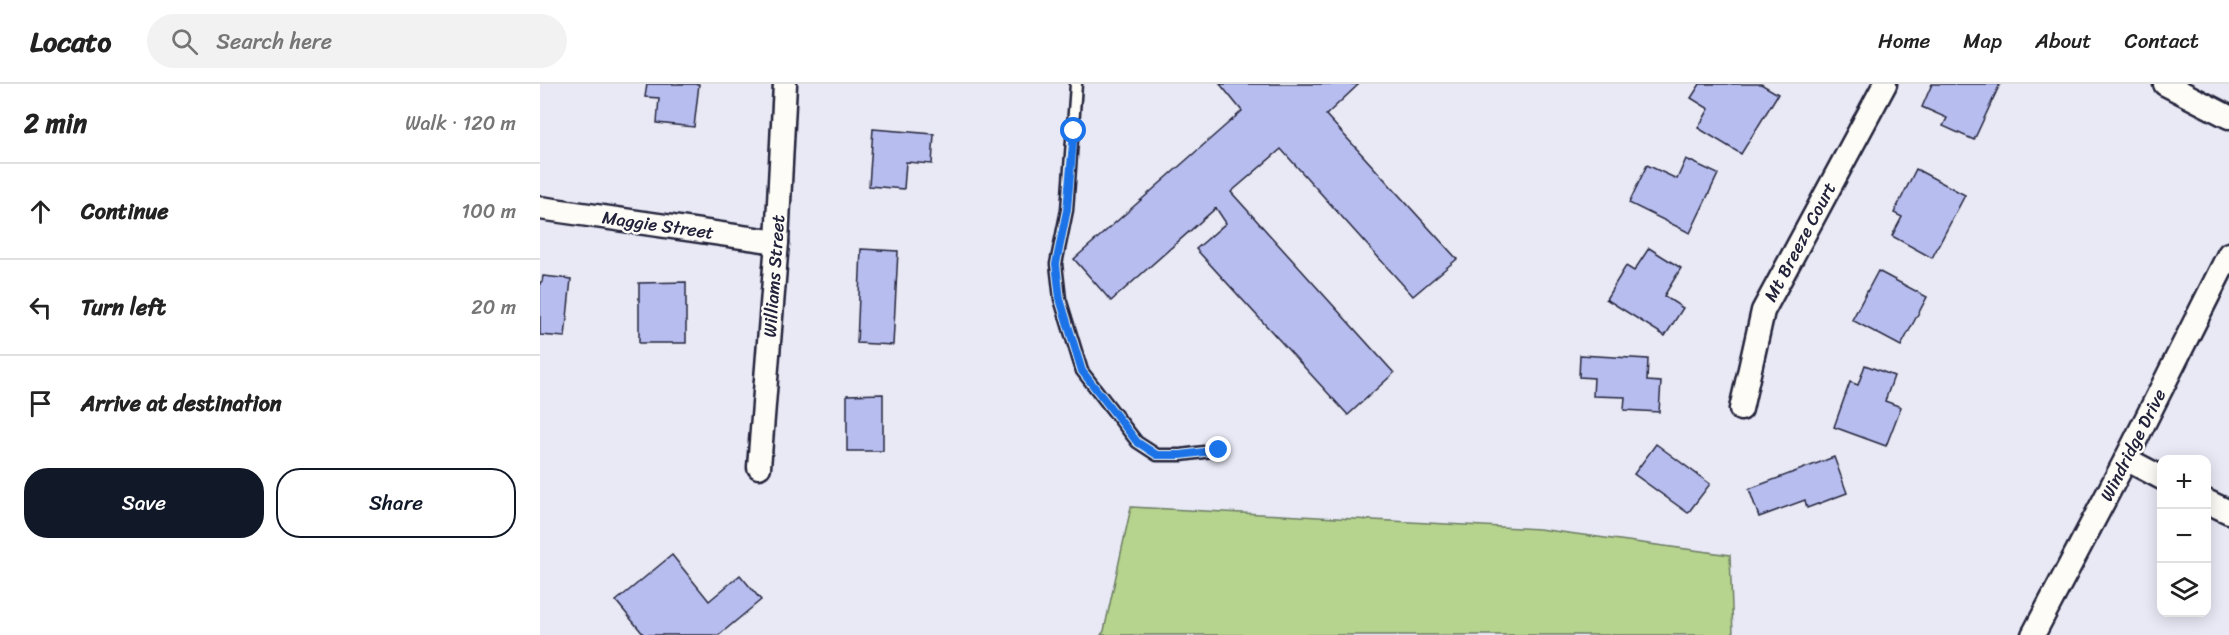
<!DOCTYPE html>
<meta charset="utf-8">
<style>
body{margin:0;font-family:Sriracha,sans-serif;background:#f2f2f2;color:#222}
.controls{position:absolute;right:18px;bottom:18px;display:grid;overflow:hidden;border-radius:12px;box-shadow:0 3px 15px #0003}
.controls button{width:54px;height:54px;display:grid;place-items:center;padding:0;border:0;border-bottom:2px solid #e0e0e0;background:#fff;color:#222;font:30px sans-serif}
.stop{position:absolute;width:18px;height:18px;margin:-14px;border:4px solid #1a73e8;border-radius:50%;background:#fff}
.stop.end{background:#1a73e8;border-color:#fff;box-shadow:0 2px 6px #0008}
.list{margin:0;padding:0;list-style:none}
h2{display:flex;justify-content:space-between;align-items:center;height:78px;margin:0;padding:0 24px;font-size:26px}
h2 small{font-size:20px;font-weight:400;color:#767676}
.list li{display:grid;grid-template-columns:39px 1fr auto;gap:18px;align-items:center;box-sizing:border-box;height:96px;padding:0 24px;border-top:2px solid #e0e0e0}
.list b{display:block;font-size:22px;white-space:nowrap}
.list em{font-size:20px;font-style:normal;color:#767676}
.actions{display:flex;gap:12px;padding:18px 24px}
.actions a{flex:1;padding:14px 0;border:2px solid #111827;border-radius:24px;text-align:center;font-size:21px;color:#111827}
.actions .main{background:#111827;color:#fff}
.icon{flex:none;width:33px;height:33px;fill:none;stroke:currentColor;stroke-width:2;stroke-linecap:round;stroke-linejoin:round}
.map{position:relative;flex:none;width:1689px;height:551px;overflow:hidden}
header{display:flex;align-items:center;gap:36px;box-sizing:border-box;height:84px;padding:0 30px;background:#fff;border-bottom:2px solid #e0e0e0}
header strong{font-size:28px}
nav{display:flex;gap:33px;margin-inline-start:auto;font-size:21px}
.search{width:420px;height:54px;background:#f2f2f2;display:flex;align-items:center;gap:15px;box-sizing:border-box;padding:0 21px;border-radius:33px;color:#767676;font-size:22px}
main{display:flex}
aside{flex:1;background:#fff}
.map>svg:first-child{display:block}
</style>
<header>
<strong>Locato</strong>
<div class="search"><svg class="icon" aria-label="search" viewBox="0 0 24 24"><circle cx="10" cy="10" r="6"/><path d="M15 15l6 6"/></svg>Search here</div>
<nav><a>Home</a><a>Map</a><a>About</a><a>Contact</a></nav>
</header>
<main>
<aside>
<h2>2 min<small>Walk · 120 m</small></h2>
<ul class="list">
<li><svg class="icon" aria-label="ahead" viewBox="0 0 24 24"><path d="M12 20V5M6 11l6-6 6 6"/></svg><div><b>Continue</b></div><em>100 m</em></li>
<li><svg class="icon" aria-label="left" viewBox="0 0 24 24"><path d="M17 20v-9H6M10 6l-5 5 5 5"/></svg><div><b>Turn left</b></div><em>20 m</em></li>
<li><svg class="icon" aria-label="arrive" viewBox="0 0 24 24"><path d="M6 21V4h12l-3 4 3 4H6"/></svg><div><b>Arrive at destination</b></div></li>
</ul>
<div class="actions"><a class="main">Save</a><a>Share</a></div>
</aside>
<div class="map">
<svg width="1689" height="551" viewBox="0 0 1689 551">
<rect width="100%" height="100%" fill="#e8e9f5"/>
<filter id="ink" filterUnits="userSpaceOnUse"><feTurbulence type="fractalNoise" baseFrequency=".0167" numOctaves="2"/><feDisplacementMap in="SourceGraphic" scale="12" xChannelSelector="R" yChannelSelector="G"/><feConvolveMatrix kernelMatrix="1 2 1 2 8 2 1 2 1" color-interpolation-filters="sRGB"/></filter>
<g filter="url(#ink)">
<polygon fill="#b6d48d" stroke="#6c7b64" stroke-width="1.5" points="591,423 999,445 1190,471 1193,551 561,551 564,547"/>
<g fill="#b7beef" stroke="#22223b" stroke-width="1.5">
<polygon points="107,0 159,0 154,43 117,39 119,14 105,13"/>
<polygon points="680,0 819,0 786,31 917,175 873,212 741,65 691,108 854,289 808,331 656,165 686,139 676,124 571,217 534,175 702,27"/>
<polygon points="1160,0 1221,0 1238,10 1201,70 1158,44 1169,25 1151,14"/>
<polygon points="1392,0 1460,0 1434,56 1403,42 1407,34 1382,23"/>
<polygon points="333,45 394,50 392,80 366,78 364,105 329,102"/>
<polygon points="1146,75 1178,90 1150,149 1089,119 1107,81 1137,95"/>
<polygon points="1376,85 1425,111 1392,174 1352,152 1362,133 1354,129"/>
<polygon points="1109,164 1141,184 1124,212 1143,224 1125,252 1066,215 1086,182 1094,187"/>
<polygon points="321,165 358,167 353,261 317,259"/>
<polygon points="1338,187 1387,213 1361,262 1312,236"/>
<polygon points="3,192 31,195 25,253 0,251 0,198 2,198"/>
<polygon points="146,198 146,259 99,259 99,199"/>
<polygon points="1040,271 1108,275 1107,297 1121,298 1119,328 1084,326 1085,313 1053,312 1054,294 1039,293"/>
<polygon points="1325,281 1354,292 1345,317 1361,323 1346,362 1294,343 1310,298 1318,301"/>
<polygon points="343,310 343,367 307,367 307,311"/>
<polygon points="1116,360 1170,400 1148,429 1094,390"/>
<polygon points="1294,373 1307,409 1267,424 1265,416 1219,433 1209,405"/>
<polygon points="132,471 169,517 200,491 221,516 179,551 104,551 76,517"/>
</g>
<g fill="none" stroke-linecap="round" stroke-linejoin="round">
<defs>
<polyline id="lane" points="536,0 527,126 516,180 520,215 542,287 597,358 617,371 641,371 679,366"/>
<g id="street">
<polyline points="1625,0 1689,33"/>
<polyline points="0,124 237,158"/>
<polyline points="1201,325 1223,227 1345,0"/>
<polyline points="1586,375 1622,394"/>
<polyline points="219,383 237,158 245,0"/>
<polyline points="1666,417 1689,428"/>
<polyline points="1493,551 1586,375 1689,170"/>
</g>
</defs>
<use href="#lane" stroke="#22223b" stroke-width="15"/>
<use href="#street" stroke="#22223b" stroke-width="27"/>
<use href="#lane" stroke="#fdfcf7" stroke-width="10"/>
<use href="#street" stroke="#fdfcf7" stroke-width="22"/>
</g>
</g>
<g fill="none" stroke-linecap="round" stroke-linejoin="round" filter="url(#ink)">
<polyline stroke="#1a73e8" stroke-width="8" points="534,47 527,126 516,180 520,215 542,287 597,358 617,371 641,371 679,366"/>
</g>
<g text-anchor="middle" stroke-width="5" stroke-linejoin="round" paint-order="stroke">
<g font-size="18" fill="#22223b" stroke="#fdfcf7">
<text transform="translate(118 141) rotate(8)" y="6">Maggie Street</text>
<text transform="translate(1260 158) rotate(-62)" y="6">Mt Breeze Court</text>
<text transform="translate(234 192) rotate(-86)" y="6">Williams Street</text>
<text transform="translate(1593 361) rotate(-63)" y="6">Windridge Drive</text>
</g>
</g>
</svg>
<div class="controls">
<button>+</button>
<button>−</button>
<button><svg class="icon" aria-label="layers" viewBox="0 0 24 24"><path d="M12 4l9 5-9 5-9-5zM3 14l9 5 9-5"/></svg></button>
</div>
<div class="stop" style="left:534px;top:47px"></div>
<div class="stop end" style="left:679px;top:366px"></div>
</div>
</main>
